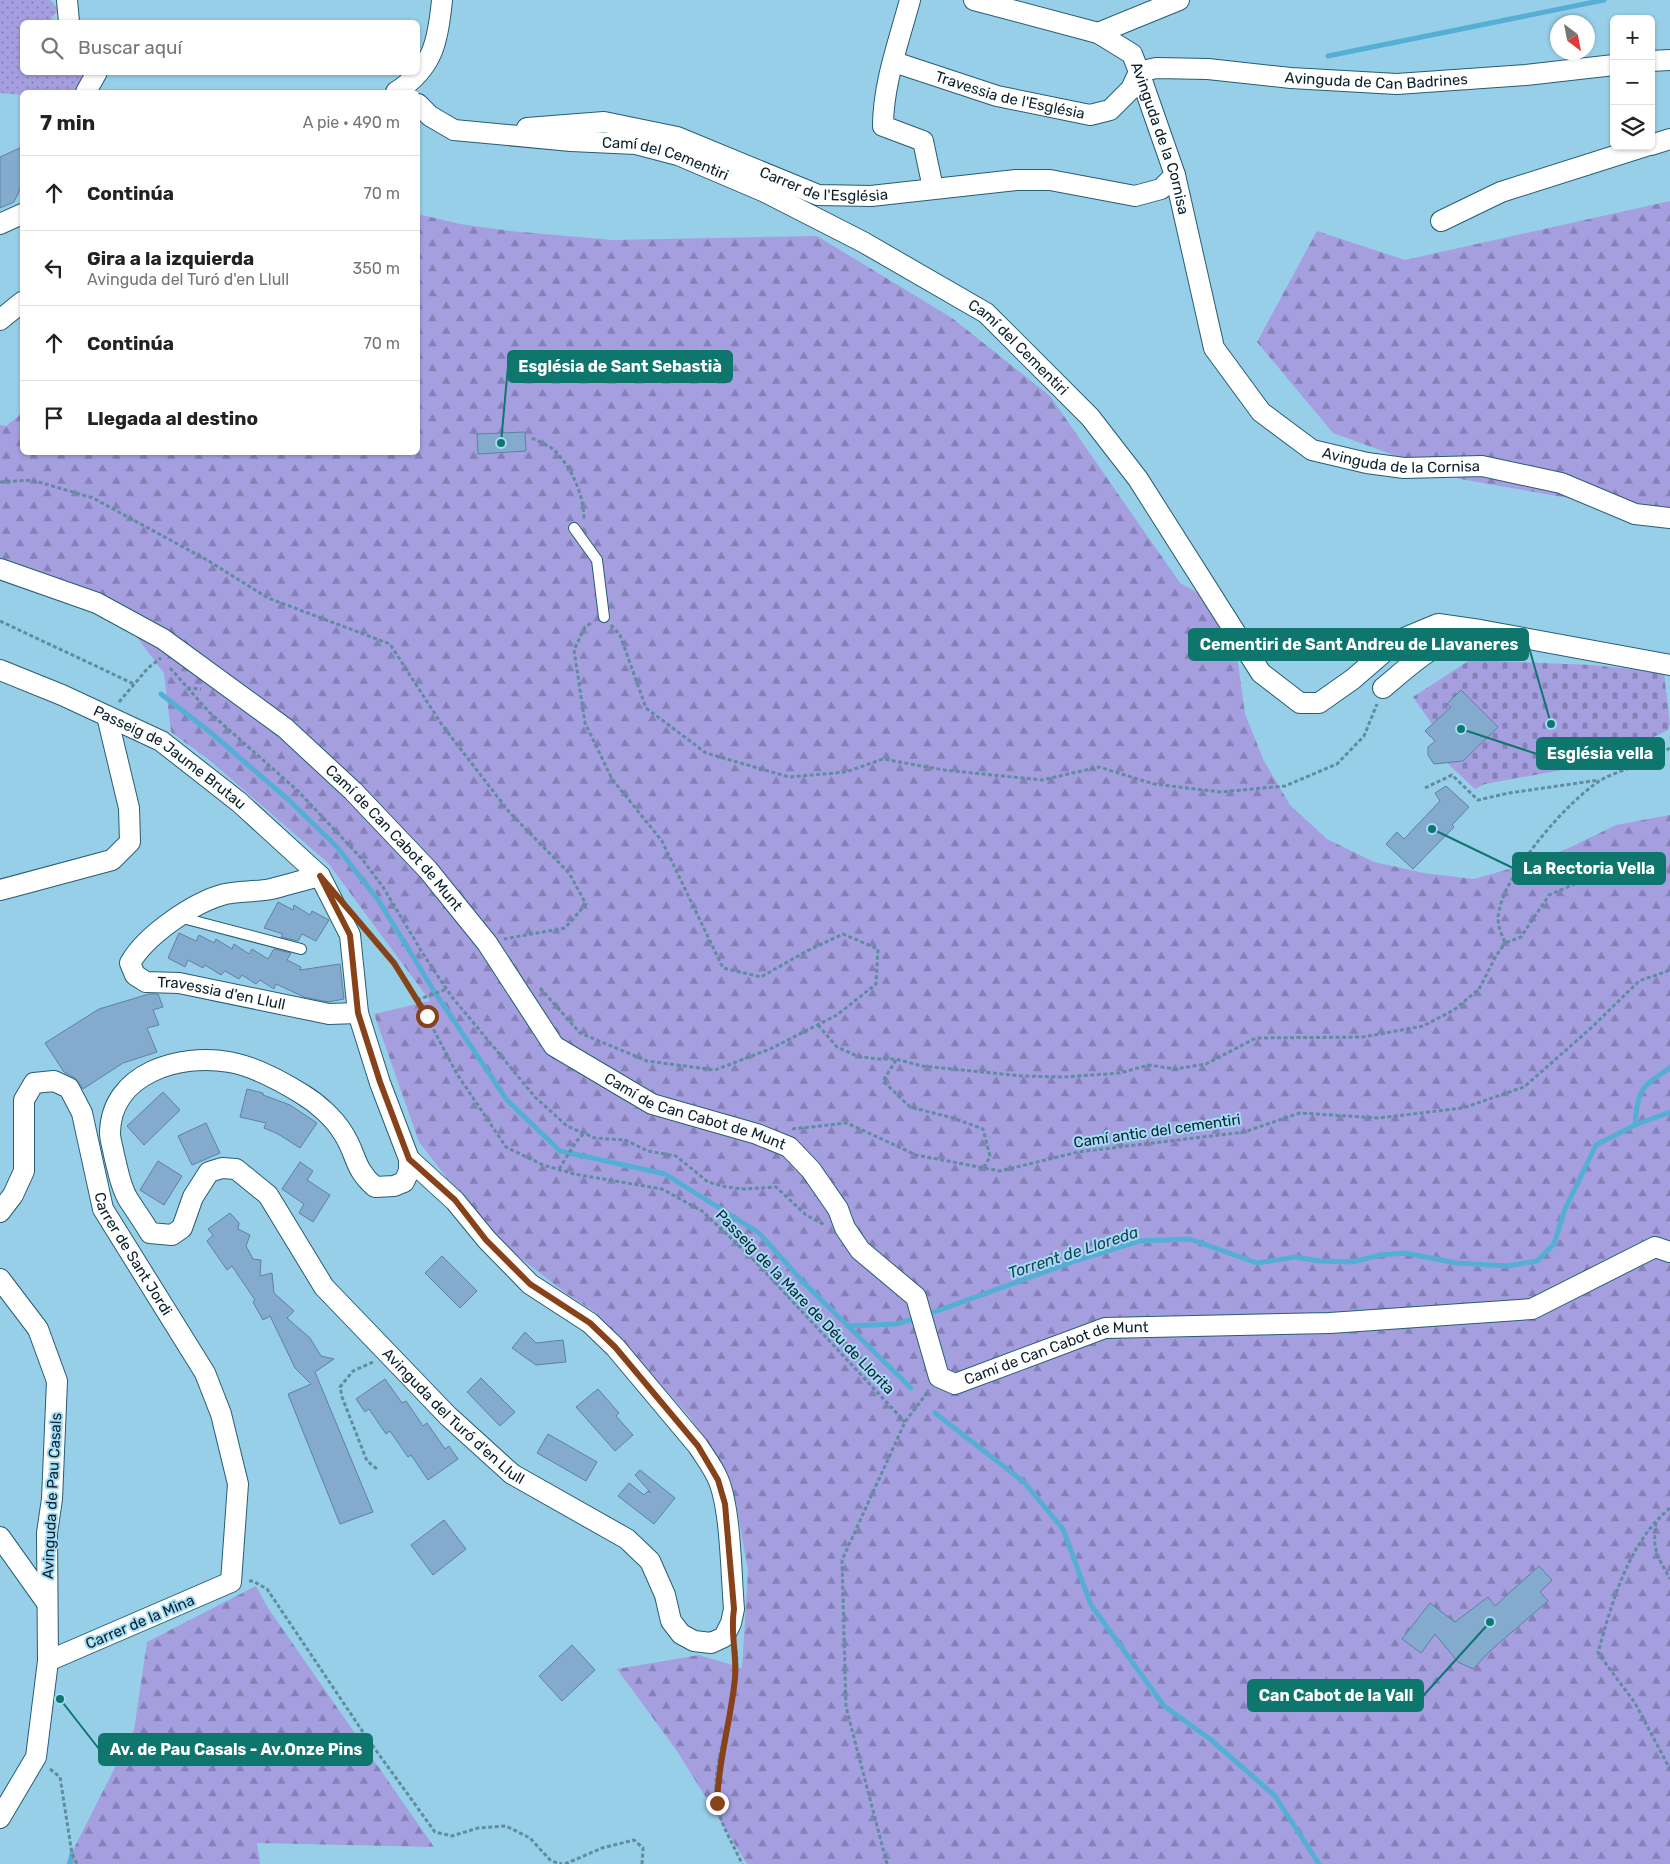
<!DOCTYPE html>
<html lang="es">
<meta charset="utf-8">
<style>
body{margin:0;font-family:Rubik,sans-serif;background:#f2f2f2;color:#222}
.controls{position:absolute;right:15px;top:15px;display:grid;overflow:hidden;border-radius:8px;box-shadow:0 1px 4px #0004}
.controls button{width:45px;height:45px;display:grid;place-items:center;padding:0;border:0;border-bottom:1px solid #e0e0e0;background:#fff;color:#222;font:25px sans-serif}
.compass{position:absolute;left:1550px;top:15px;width:45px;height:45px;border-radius:50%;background:#fff;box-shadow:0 1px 4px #0004;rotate:148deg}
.stop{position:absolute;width:15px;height:15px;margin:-11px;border:4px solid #874219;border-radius:50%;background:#fff}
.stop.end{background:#874219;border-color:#fff;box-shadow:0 1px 5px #0008}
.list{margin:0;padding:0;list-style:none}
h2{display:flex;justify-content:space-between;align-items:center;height:65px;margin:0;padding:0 20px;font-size:21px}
h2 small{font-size:16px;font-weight:400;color:#767676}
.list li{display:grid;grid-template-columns:32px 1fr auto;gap:15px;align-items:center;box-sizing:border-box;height:75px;padding:0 20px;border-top:1px solid #e0e0e0}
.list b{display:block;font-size:19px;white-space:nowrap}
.list p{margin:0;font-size:16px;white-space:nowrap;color:#767676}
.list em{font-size:16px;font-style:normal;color:#767676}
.icon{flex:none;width:28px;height:28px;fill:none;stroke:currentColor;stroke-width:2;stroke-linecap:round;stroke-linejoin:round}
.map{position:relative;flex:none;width:1670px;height:1864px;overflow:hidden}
.search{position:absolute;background:#fff;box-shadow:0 1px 4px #0004;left:20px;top:20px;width:400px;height:55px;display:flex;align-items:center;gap:12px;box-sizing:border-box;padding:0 18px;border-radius:8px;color:#767676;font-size:19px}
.panel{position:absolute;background:#fff;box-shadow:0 1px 4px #0004;left:20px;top:90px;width:400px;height:365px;border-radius:8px}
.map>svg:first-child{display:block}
</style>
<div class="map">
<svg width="1670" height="1864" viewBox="0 0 1670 1864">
<defs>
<pattern id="forest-firs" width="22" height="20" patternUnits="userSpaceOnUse" patternTransform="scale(1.25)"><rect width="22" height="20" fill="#a59fe0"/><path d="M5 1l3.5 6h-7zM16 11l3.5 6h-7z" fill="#8581b6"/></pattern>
<pattern id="cemetery-stones" width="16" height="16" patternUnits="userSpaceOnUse" patternTransform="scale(1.25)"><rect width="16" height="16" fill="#a59fe0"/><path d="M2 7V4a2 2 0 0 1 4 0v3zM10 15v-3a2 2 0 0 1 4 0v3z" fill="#8581b6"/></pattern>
<pattern id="park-dots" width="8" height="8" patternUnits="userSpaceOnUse" patternTransform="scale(1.25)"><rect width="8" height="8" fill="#a59fe0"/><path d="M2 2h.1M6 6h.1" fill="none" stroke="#8581b6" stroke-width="1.8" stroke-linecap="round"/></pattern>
</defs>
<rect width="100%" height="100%" fill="#97cfe8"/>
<g fill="url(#forest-firs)">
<polygon points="1670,201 1670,508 1602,504 1460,479 1333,433 1257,342 1317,231 1405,260"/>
<polygon points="418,214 460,224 510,231 613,240 817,236 952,318 1050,396 1180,583 1231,611 1245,714 1264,761 1290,805 1327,839 1374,862 1424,873 1474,879 1523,865 1571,847 1616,825 1670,815 1670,1864 747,1864 677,1751 617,1669 699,1655 742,1668 748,1571 736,1503 720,1462 688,1415 595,1312 567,1294 510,1250 460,1195 419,1142 374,1014 430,1001 328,863 208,759 171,732 164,673 132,631 0,565 0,425 6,426 22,413 22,452 418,452"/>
<polygon points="256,1586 268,1608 434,1847 257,1843 260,1864 66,1864 134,1730 147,1642"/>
</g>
<polygon fill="url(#cemetery-stones)" points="1470,660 1593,665 1664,673 1670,724 1668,730 1601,763 1485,784 1475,789 1446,762 1434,764 1428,755 1428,747 1435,741 1425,731 1432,724 1413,697"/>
<polygon fill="url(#park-dots)" points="0,0 50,0 59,10 51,18 53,22 22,22 22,72 90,73 77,92 22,92 22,95 0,93"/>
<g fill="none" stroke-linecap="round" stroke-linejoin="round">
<g stroke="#55afd4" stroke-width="5">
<polyline points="1328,56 1604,0"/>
<polyline points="161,694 210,732 291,802 337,847 379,901 434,991 507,1100 560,1151 665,1174 759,1233 804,1283 911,1388"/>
<polyline points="1635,1125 1670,1112"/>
<path d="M926 1315 1075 1261 1139 1241 1190 1239 1257 1263 1295 1257 1319 1261 1352 1262 1380 1255 1405 1253 1456 1263 1507 1266 1537 1261 1554 1244 1565 1209 1596 1145 1635 1125C1638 1090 1640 1087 1670 1068"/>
<polyline points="847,1326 896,1324 918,1318"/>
<polyline points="935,1413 1024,1482 1063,1529 1091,1605 1164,1706 1210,1739 1275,1796 1319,1864"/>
<polyline points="70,1864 72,1854"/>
</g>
</g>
<g fill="#84aace" stroke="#5c81a4">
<polygon points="22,147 22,185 14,202 0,208 0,157"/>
<polygon points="525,432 526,451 478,454 477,434"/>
<polygon points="1461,690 1498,727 1463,761 1434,764 1428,755 1428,747 1435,741 1425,731 1451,707 1447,704"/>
<polygon points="1446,786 1469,807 1452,825 1454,827 1413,869 1386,844 1397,832 1404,839 1440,801 1435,793"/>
<polygon points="278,902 293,910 294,905 310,915 312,911 329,920 316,941 302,934 298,941 281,937 283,934 264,928"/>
<polygon points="179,933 196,941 199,935 214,943 216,939 232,949 234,944 249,954 252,949 268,959 274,949 291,953 287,960 301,967 300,970 340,964 344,999 328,1002 304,997 276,984 274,989 260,980 256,984 242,975 239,979 225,971 221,975 205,965 203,968 188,960 185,967 168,958"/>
<polygon points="149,994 158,994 163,1007 153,1010 159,1025 147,1028 157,1052 123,1063 83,1089 75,1078 64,1072 45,1043 99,1009"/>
<polygon points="247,1089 263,1093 263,1095 290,1105 317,1123 300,1148 278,1134 264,1128 266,1123 240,1117"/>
<polygon points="163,1092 180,1110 144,1145 127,1126"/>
<polygon points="206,1123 220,1153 192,1165 178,1136"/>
<polygon points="158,1161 182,1176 164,1205 140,1190"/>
<polygon points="300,1162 313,1171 307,1180 330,1195 313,1222 299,1213 304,1204 282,1189"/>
<polygon points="230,1213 239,1223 238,1229 250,1235 246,1246 253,1259 261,1260 260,1276 272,1273 274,1293 294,1311 287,1318 310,1338 321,1356 334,1359 315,1372 373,1512 340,1524 288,1394 311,1384 295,1368 270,1316 263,1320 253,1302 255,1300 232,1266 227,1270 207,1241 213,1235 208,1229"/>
<polygon points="442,1256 477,1291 460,1308 425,1273"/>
<polygon points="525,1332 536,1343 563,1340 566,1362 536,1365 512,1348"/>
<polygon points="481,1378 515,1412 500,1426 467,1392"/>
<polygon points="385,1379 402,1403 406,1401 423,1426 427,1423 445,1449 449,1446 458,1459 428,1480 411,1455 408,1457 390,1431 386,1434 369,1409 365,1412 356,1399"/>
<polygon points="598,1389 619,1413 616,1416 633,1435 615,1451 576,1407"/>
<polygon points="548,1434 597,1462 586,1481 537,1453"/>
<polygon points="640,1470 675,1498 654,1524 618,1496 629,1483 644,1495 648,1491 651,1493 635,1475"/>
<polygon points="444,1520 466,1549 433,1575 411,1545"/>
<polygon points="1539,1566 1552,1580 1540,1592 1548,1601 1491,1650 1473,1669 1458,1662 1435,1634 1421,1653 1402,1639 1430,1603 1455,1622 1488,1597 1495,1606"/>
<polygon points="572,1645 595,1670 562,1701 539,1676"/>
</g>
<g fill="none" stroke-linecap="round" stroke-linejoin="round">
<defs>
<g id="lane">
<polyline points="574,528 597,560 604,617"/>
<polyline points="179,917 301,949"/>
</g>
<g id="street">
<polyline points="67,0 69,22"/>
<path d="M910 0C899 41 883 84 883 126L923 141 933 188"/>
<polyline points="974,0 1098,33 1179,0"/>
<path id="s1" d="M1098 33 1132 54 1139 72 1175 175 1214 348 1261 412 1312 450 1367 463 1404 468 1482 466 1561 483 1635 514 1670 518"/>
<polyline points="1651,61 1670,60"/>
<path id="s2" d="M894 62 997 96 1090 115 1110 110 1131 89 1139 72 1156 68 1208 69 1291 78 1397 84 1526 75 1614 65"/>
<polyline points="86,92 97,72"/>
<path d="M396 92C433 68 438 42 442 0"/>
<path id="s3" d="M418 104 430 116 454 130 571 141 636 144 678 155 765 192 863 242 986 313 1090 417 1138 479 1261 673 1300 703H1319L1353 679 1397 641 1438 624 1480 630 1670 665"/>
<path id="s4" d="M527 128 604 122 677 137 818 195 871 196 1016 180H1050L1135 196 1161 189 1175 175"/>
<polyline points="1651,145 1670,139"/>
<polyline points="1441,221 1501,192 1646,146"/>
<polyline points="0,224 22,214"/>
<polyline points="0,320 22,302"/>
<path id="s5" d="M0 569 97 603 163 639 285 728 353 791 428 870 487 943 554 1046 652 1104 757 1134 789 1147 811 1170 838 1209 845 1228 860 1250 916 1297 939 1377 955 1384 1105 1328 1330 1323 1532 1309 1655 1247 1670 1252"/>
<path id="s6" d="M0 670 62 695 161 741 239 802 320 876 350 935 358 1013 380 1083 409 1159V1171L404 1182 394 1186 375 1187C353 1168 357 1154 343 1133 334 1118 317 1103 302 1094 281 1081 253 1066 229 1062 180 1053 111 1073 110 1133 110 1140 113 1148 114 1155 118 1170 120 1186 128 1199 135 1210 143 1221 150 1233L172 1235 182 1228 193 1197 209 1172 222 1168 236 1169 268 1195 324 1287 448 1416 512 1474 627 1539 650 1561 665 1595 671 1621 681 1634 694 1641 711 1643 724 1637 731 1623 734 1609C731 1575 731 1509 718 1479 713 1467 705 1457 698 1446L615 1347 590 1323 530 1284 487 1240 455 1201 409 1159"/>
<path d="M1383 688C1413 663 1435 641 1474 632"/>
<path id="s7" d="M320 876C303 880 287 885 271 889 256 892 240 891 225 894 194 902 146 935 130 963L135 975 146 982 179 983 329 1014 358 1013"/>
<polyline points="0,890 112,860 130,842 129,808 107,716"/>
<path id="s8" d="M0 1212 13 1195 24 1171V1100L34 1083 54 1081 69 1088 82 1113 103 1209 205 1373 221 1414 238 1484 231 1582 48 1661"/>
<polyline points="0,1279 38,1329 57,1381 52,1499 47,1533 48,1661 36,1757 0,1818"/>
<polyline points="0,1537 47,1603"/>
</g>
</defs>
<use href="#lane" stroke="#265d73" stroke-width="12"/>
<use href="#street" stroke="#265d73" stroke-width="22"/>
<g stroke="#618c9f" stroke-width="3" stroke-dasharray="4 2.5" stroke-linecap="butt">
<path d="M532 438C539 442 551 446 556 452 573 470 584 496 584 520"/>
<polyline points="0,482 32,480 93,498 207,560 268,598 390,644 442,725 510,813 569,873 586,904 565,928 504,939"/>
<polyline points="0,621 134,684"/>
<polyline points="611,625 620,635 646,708 706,753 789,777 846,772 883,759 944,770 1042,780 1099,767 1154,784 1221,792 1285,786 1337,764 1364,736 1377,704"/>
<polyline points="170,668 210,713 298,791 362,859 383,887 425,957 452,997 535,1097 567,1126 595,1138 625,1140 648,1151 676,1156 708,1182 726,1187 745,1189 776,1187 806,1215 825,1225"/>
<polyline points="187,688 201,689"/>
<polyline points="119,702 148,668 161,658"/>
<path d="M1670 748C1660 753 1650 760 1640 764 1628 769 1613 773 1601 780 1568 800 1500 878 1498 918 1498 927 1502 935 1505 943L1521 937 1549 895 1598 874 1670 872"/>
<polyline points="1425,788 1452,775 1478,800 1509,793 1599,780"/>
<polyline points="368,933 394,963 427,1017 457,1074 506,1147 543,1165 574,1174 662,1189 702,1211 751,1257 905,1422"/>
<polyline points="540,988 580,1033 647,1061 715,1070 770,1049 837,1015 876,984 878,949 843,934 805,952 761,977 723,968 662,841 612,779 585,723 574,650 585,627 593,622"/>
<polyline points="417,1000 447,989"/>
<polyline points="818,1025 837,1047 857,1056 877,1059 896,1059 922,1066 1022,1076 1063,1077 1120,1073 1149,1065 1175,1069 1206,1064 1256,1038 1363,1037 1423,1026 1454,1010 1479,989 1496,956 1505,943"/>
<polyline points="896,1060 883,1081 910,1107 953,1118 983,1129 990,1156 984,1168"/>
<polyline points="792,1129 847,1123 916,1155 1000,1171 1078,1152 1244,1132 1300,1113 1378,1118 1463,1108 1524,1087 1591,1028 1639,981 1670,970"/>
<polyline points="559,1169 576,1142 584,1133"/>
<polyline points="373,1362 353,1371 340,1387 342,1397 367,1461 377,1469"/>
<path d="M1670 1508C1628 1543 1612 1602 1598 1653L1635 1703 1670 1769"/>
<path d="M1656 1522C1652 1550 1657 1555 1670 1579"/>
<polyline points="249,1581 253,1581 267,1589 365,1735 435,1832 452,1836 478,1828 506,1826 530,1838 551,1861 562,1864"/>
<path d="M736 1650C743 1700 709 1757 717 1803 720 1825 734 1845 742 1864"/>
<polyline points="50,1769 60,1777 72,1854 77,1864"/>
<polyline points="565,1864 602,1848 634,1840 643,1848 642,1864"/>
<polyline points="887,1864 846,1707 842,1560 905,1422 929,1390"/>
</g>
<use href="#lane" stroke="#fff" stroke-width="10"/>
<use href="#street" stroke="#fff" stroke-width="20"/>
</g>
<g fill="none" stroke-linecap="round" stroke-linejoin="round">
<path stroke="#874219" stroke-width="6" d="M427 1016 394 963 320 876 350 935 358 1013 380 1082 409 1159 455 1200 486 1240 530 1284 590 1323 615 1347 698 1446 718 1480 725 1504 734 1609C730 1632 737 1655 735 1678 731 1720 718 1761 717 1803"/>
</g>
<g text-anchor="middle" stroke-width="4" stroke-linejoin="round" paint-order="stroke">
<g font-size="15" fill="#0a212a" stroke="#a4dcf6">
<text dy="5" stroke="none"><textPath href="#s2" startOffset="511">Avinguda de Can Badrines</textPath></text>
<text dy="5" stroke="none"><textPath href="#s2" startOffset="121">Travessia de l'Església</textPath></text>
<text dy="5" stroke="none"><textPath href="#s1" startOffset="129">Avinguda de la Cornisa</textPath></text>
<text dy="5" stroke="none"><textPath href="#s3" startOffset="259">Camí del Cementiri</textPath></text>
<text dy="5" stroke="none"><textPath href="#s4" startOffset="308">Carrer de l'Església</textPath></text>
<text dy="5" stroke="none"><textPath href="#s3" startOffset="664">Camí del Cementiri</textPath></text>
<text dy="5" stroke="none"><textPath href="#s1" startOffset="579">Avinguda de la Cornisa</textPath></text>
<text dy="5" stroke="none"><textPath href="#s6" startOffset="192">Passeig de Jaume Brutau</textPath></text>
<text dy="5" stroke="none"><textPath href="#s5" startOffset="484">Camí de Can Cabot de Munt</textPath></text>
<text dy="5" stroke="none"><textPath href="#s7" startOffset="319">Travessia d'en Llull</textPath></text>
<text dy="5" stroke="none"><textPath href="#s5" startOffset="904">Camí de Can Cabot de Munt</textPath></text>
<text transform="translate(1157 1131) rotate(-8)" y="5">Camí antic del cementiri</text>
<text dy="5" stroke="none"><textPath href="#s8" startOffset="355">Carrer de Sant Jordi</textPath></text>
<text transform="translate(805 1302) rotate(46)" y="5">Passeig de la Mare de Déu de Llorita</text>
<text dy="5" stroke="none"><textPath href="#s5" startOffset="1412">Camí de Can Cabot de Munt</textPath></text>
<text dy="5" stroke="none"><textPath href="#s6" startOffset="1662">Avinguda del Turó d'en Llull</textPath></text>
<text transform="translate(52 1496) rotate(-87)" y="5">Avinguda de Pau Casals</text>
<text transform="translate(140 1622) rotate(-23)" y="5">Carrer de la Mina</text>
</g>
<g font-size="16" font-style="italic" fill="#194151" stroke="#a4dcf6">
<text transform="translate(1073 1252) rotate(-18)" y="6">Torrent de Lloreda</text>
</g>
</g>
<path fill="none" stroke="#0f766e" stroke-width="2" d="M501 443L508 366M1551 724L1528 644M1461 729L1537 754M1432 829L1513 868M1490 1622L1423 1696M60 1699L99 1749"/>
<g fill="#0f766e" stroke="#a4dcf6" stroke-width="2">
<circle cx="501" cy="443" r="5"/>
<circle cx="1551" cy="724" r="5"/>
<circle cx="1461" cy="729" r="5"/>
<circle cx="1432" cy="829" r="5"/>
<circle cx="1490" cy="1622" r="5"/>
<circle cx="60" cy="1699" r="5"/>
</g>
<g fill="#0f766e" stroke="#0f766e" stroke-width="2">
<rect x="508" y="351" width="224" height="31" rx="5"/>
<rect x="1189" y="629" width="339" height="31" rx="5"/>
<rect x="1537" y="738" width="127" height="31" rx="5"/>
<rect x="1513" y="853" width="152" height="31" rx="5"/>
<rect x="1248" y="1680" width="175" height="31" rx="5"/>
<rect x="99" y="1734" width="273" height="31" rx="5"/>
</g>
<g font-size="16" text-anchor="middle" font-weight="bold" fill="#fff">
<text x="620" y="372">Església de Sant Sebastià</text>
<text x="1359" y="650">Cementiri de Sant Andreu de Llavaneres</text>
<text x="1600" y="759">Església vella</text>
<text x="1589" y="874">La Rectoria Vella</text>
<text x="1336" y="1701">Can Cabot de la Vall</text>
<text x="236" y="1755">Av. de Pau Casals - Av.Onze Pins</text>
</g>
</svg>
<div class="controls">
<button>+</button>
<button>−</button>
<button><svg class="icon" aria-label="layers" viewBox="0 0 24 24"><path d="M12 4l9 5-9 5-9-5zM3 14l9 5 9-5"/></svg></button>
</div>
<svg class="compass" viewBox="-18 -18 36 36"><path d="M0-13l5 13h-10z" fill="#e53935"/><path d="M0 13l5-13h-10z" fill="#767676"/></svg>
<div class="stop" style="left:427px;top:1016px"></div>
<div class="stop end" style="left:717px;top:1803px"></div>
<div class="search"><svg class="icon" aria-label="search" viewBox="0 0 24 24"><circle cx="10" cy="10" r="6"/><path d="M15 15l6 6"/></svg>Buscar aquí</div>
<section class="panel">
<h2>7 min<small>A pie · 490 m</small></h2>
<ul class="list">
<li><svg class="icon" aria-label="ahead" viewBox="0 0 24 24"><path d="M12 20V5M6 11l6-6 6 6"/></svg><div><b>Continúa</b></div><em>70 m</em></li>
<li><svg class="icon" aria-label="left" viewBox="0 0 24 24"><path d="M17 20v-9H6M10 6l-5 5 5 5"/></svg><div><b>Gira a la izquierda</b><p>Avinguda del Turó d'en Llull</p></div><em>350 m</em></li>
<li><svg class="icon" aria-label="ahead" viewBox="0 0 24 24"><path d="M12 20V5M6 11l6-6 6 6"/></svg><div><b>Continúa</b></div><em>70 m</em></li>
<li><svg class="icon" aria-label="arrive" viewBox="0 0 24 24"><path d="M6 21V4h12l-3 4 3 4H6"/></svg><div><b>Llegada al destino</b></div></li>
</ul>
</section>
</div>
